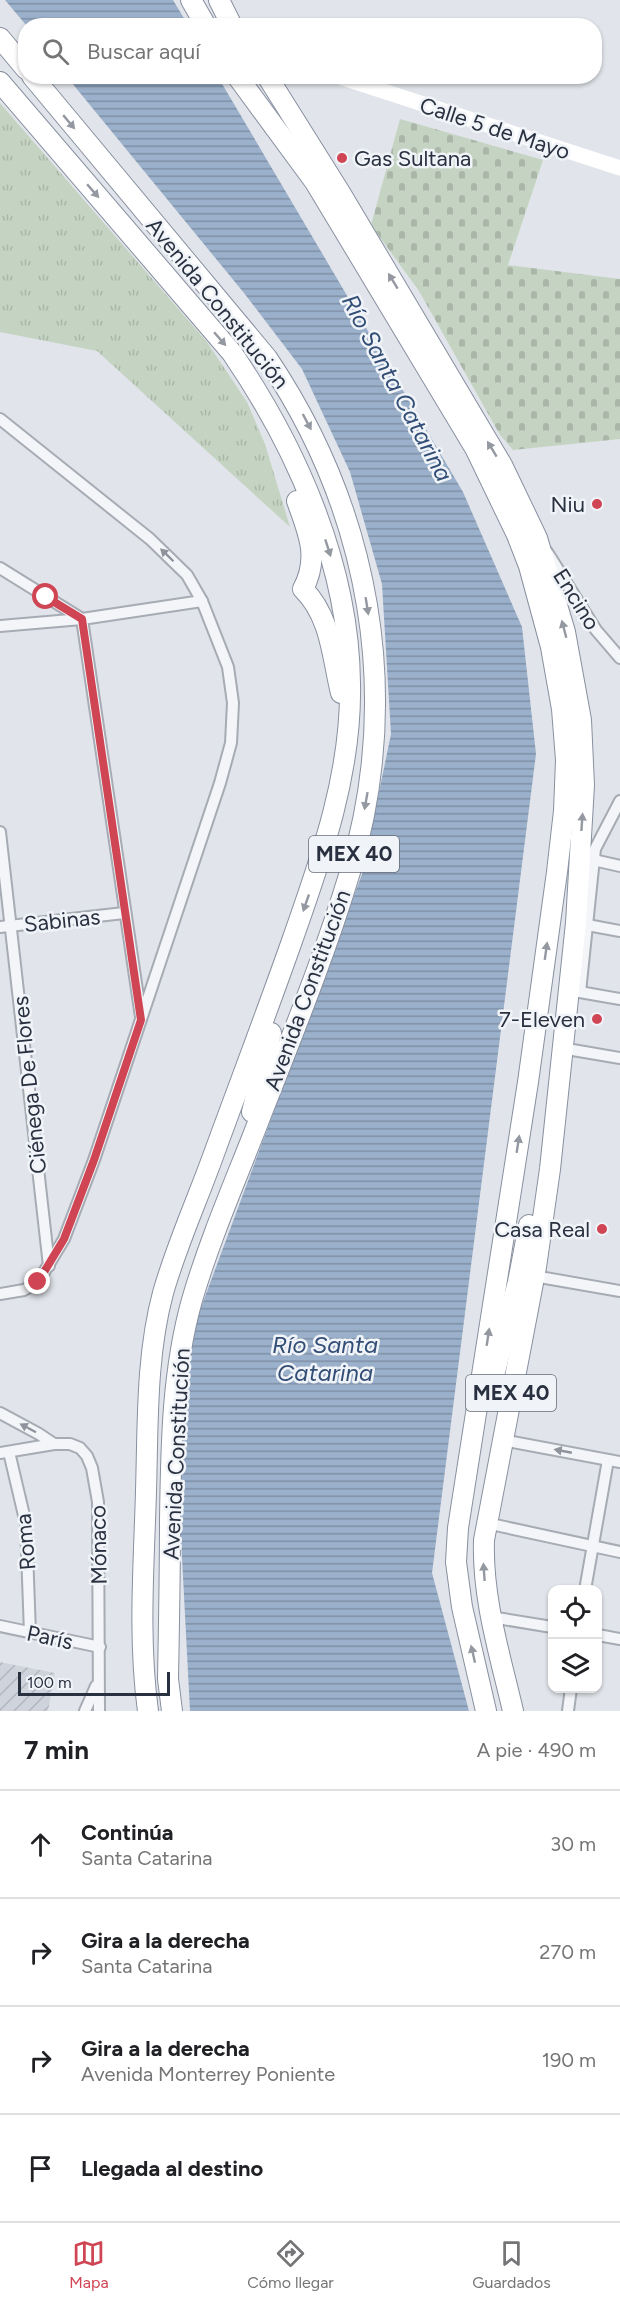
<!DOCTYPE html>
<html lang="es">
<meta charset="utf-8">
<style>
body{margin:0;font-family:Figtree,sans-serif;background:#f2f2f2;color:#202124}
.controls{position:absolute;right:18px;bottom:18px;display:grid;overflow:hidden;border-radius:12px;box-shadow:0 2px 4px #0004}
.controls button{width:54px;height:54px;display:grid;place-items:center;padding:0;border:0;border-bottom:2px solid #e0e0e0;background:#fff;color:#202124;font:30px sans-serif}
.scale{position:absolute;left:18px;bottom:15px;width:152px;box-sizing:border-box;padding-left:6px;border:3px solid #293141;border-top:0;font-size:16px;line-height:21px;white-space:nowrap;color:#293141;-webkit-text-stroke:4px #f0f3f7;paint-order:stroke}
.stop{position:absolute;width:18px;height:18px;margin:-14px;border:4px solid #d04553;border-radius:50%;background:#fff}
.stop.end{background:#d04553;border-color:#fff;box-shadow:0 2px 6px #0008}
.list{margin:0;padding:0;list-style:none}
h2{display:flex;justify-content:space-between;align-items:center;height:78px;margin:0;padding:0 24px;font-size:26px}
h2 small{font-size:20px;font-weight:400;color:#757577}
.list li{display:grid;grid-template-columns:39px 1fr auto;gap:18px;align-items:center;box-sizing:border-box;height:108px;padding:0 24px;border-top:2px solid #e0e0e0}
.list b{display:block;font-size:22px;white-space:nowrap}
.list p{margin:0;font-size:20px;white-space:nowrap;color:#757577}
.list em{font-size:20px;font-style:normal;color:#757577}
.icon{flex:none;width:33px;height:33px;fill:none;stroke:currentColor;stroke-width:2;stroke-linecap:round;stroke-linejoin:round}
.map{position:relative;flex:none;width:620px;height:1711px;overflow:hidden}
.search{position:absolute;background:#fff;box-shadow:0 2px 4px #0004;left:18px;right:18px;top:18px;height:66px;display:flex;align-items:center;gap:15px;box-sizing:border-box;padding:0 21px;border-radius:24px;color:#757577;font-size:22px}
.sheet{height:510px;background:#fff}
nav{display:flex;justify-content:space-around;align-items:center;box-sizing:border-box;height:84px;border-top:2px solid #e0e0e0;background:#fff;font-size:16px;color:#757577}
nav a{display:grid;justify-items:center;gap:3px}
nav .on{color:#d04553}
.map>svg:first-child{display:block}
</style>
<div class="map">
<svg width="620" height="1711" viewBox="0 0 620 1711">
<defs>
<pattern id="industrial-furrows" width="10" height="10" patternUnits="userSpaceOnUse" patternTransform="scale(1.5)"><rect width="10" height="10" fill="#cfd3dc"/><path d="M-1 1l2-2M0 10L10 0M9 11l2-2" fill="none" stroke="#b2b6be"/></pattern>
<pattern id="grass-tufts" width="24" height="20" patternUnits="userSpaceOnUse" patternTransform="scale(1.5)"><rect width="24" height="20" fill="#c5d4c2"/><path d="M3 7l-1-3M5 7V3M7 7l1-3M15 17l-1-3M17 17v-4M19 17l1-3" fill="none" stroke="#a9b6a8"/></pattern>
<pattern id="cemetery-stones" width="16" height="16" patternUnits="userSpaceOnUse" patternTransform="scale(1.5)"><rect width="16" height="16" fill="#c5d4c2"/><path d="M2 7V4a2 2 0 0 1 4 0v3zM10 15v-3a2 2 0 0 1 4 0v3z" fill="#a9b6a8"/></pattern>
<pattern id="water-rules" width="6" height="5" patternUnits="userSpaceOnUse" patternTransform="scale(1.5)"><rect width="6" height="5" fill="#9bb0ca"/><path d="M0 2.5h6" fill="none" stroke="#7e90a6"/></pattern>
</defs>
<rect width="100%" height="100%" fill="#e1e4ea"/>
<polygon fill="url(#industrial-furrows)" points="0,1662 55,1673 48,1711 0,1711"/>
<polygon fill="url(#grass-tufts)" points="0,103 207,342 247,402 265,444 290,527 97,351 0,332"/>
<polygon fill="url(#cemetery-stones)" points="400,119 543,160 508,265 620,279 620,439 513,450 500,435 419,291 371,225"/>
<g fill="url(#water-rules)">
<polygon points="5,0 173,0 188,25 26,25"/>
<polygon points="67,77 218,77 463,492 522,627 536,754 432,1573 469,1711 190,1711 178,1480 193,1329 362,874 391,734 382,584 350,472 302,369 244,293"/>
</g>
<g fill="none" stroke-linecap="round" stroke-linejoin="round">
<defs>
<g id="street">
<polyline points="0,419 150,539 187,575 202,601 228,667 233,703 231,743 220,783 94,1160 64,1239 38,1282 24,1290 0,1294"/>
<polyline points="547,552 596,630 620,658"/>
<polyline points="0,568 82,619 141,1017"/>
<polyline points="0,626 82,619 202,601"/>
<polyline points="0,832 49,1266"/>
<polyline points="589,859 620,866"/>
<polyline points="582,924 620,931"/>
<polyline points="0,927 124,913"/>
<polyline points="574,991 620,999"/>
<polyline points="580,992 595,849 620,801"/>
<polyline points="561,1048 620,1058"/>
<polyline points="534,1276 620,1291"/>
<polyline points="0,1413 39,1434 54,1444"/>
<polyline points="502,1440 620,1462"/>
<polyline points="9,1452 26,1524 30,1633"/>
<polyline points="0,1453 54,1444 70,1444 80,1448 87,1456 92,1468 98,1502 99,1711"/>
<polyline points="486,1523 620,1552"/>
<polyline points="585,1590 608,1460"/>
<polyline points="491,1617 552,1627"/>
<polyline points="0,1626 100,1647"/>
<polyline points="598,1635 620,1639"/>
<polyline points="85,1711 96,1686"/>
<polyline points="568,1711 571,1688"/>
</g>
<g id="highway">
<polyline points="191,0 206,26"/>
<polyline points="219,0 232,26"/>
<polyline points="0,38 26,69"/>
<path d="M32 76 267 358C370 511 403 693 350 872 323 962 286 1050 252 1138 231 1191 208 1245 192 1300 172 1371 171 1446 170 1520 170 1573 169 1626 168 1679L172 1711"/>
<polyline points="237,76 315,182 475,448 517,535 529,566 551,647 562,709 566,760 564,811 557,872 528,1082 458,1528 456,1562 462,1607 486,1711"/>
<path d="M267 76 341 194 502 465 537 538 565 632 581 720 584 785 576 923 550 1169 536 1267 484 1540C482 1598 500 1655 513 1711"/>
<path d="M0 82 232 353C297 448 349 566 350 683 352 772 322 856 293 938 267 1012 239 1085 212 1159 196 1203 176 1247 163 1293 146 1356 148 1425 146 1491 144 1564 138 1638 148 1711"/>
<path d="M297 501C308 532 320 557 303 589 331 617 332 656 341 693"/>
<polyline points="252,1112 271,1033"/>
<polyline points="492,1383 518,1282 529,1225"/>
</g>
</defs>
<use href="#street" stroke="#a6abb4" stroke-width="14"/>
<use href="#highway" stroke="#8890a0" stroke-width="22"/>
<use href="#street" stroke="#f4f5f8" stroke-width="10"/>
<polyline stroke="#fff" stroke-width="15" points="337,76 620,168"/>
<use href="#highway" stroke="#fff" stroke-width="20"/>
</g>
<defs><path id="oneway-solid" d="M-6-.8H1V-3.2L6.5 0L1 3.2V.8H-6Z" transform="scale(1.5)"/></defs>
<g fill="#9498a0">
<use href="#oneway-solid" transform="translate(69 122) rotate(50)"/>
<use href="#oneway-solid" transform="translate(93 191) rotate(49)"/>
<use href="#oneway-solid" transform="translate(393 281) rotate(-121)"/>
<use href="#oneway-solid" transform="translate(220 339) rotate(49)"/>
<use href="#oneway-solid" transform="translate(307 422) rotate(62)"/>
<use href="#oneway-solid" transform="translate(492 449) rotate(-121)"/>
<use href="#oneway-solid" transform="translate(328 548) rotate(72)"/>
<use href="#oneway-solid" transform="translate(367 606) rotate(81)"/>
<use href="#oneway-solid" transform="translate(564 629) rotate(-105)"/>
<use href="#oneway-solid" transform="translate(366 801) rotate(100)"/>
<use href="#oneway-solid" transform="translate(582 822) rotate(-86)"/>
<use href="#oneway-solid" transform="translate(306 903) rotate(109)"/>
<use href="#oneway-solid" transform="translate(546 951) rotate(-82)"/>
<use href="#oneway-solid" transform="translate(518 1144) rotate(-81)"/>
<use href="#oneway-solid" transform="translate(488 1337) rotate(-81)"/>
<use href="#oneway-solid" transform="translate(484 1572) rotate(-94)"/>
<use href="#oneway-solid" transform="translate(473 1654) rotate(-103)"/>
</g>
<g fill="#8e939c">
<use href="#oneway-solid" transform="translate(167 555) rotate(-136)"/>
<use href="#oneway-solid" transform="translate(28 1428) rotate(-152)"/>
<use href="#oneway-solid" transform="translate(563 1451) rotate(-169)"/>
</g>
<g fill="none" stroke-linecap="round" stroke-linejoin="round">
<polyline stroke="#d04553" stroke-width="8" points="38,1282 64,1239 94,1160 141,1020 82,619 46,597"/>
</g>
<g fill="#d04553" stroke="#f0f3f7" stroke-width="2">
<circle cx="342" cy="158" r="6"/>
<circle cx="597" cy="504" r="6"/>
<circle cx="597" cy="1019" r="6"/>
<circle cx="602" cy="1229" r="6"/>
</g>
<g text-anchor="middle" stroke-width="5" stroke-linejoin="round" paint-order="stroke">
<g fill="#f0f3f7" stroke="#656b78" stroke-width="1.5">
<rect x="309" y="836" width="90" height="36" rx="4.5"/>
<rect x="466" y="1375" width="90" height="36" rx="4.5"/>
</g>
<g font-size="21" font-weight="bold" fill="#293141">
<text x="354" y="861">MEX 40</text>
<text x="511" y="1400">MEX 40</text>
</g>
<g font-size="22" fill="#293141" stroke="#f0f3f7">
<text transform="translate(495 128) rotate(18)" y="8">Calle 5 de Mayo</text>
<text transform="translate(218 303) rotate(51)" y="8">Avenida Constitución</text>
<text transform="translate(577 599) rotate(58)" y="8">Encino</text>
<text transform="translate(62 920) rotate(-6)" y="8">Sabinas</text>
<text transform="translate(307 990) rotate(-70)" y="8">Avenida Constitución</text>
<text transform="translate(29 1085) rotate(-96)" y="8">Ciénega De Flores</text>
<text transform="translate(176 1454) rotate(-87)" y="8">Avenida Constitución</text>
<text transform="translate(25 1542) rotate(-95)" y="8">Roma</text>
<text transform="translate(98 1545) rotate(-91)" y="8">Mónaco</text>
<text transform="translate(50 1637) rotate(12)" y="8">París</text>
</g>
<g font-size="22" fill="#293141" stroke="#f0f3f7" text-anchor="end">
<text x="354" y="166" text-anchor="start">Gas Sultana</text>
<text x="585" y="512">Niu</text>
<text x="585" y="1027">7-Eleven</text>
<text x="590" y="1237">Casa Real</text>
</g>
<g font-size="24" font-style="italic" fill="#324e76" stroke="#f0f3f7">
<text transform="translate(397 388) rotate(62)" y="8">Río Santa Catarina</text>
<text x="325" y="1353">Río Santa<tspan x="325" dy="28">Catarina</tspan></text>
</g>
</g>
</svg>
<div class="controls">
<button><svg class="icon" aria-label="locate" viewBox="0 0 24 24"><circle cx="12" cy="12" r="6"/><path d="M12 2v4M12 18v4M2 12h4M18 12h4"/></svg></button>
<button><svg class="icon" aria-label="layers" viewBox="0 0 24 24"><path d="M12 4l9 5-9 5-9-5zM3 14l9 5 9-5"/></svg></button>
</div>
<div class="scale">100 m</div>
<div class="stop" style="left:46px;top:597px"></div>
<div class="stop end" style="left:38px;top:1282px"></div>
<div class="search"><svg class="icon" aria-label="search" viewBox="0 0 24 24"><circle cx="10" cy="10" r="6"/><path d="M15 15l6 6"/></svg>Buscar aquí</div>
</div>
<section class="sheet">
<h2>7 min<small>A pie · 490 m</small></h2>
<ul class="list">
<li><svg class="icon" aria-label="ahead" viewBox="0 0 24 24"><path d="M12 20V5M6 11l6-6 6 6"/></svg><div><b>Continúa</b><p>Santa Catarina</p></div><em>30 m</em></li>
<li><svg class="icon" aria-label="right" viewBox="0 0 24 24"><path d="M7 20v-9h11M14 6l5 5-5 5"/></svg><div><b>Gira a la derecha</b><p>Santa Catarina</p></div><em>270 m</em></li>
<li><svg class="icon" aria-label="right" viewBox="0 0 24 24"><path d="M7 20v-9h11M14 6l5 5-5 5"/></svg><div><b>Gira a la derecha</b><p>Avenida Monterrey Poniente</p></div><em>190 m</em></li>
<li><svg class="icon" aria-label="arrive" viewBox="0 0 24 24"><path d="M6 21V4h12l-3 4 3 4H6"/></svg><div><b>Llegada al destino</b></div></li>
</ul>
</section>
<nav>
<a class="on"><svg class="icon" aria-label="map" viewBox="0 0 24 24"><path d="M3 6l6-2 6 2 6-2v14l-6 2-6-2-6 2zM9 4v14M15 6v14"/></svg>Mapa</a>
<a><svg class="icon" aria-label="directions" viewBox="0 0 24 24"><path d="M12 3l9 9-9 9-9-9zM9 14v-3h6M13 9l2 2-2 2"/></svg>Cómo llegar</a>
<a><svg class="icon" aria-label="saved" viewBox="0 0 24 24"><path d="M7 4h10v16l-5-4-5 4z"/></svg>Guardados</a>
</nav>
